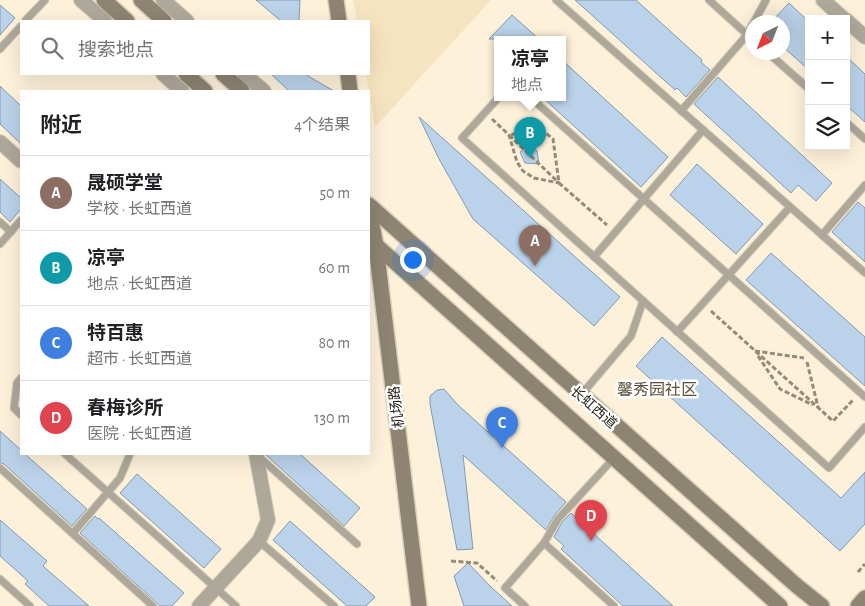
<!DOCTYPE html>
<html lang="zh">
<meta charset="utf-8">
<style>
body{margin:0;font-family:"Alegreya Sans","Noto Sans SC",sans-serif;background:#f2f2f2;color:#202124}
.controls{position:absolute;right:15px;top:15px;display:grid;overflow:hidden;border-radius:0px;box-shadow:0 5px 20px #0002}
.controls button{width:45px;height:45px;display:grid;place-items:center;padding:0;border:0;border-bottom:1px solid #e0e0e0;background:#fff;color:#202124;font:25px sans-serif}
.compass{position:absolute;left:745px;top:15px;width:45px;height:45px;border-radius:50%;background:#fff;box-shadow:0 5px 20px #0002;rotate:222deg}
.you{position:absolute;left:412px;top:259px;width:18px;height:18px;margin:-12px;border:4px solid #fff;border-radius:50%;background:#1a73e8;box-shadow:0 0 0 8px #1a73e833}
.badge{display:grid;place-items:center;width:32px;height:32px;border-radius:50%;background:#ea580c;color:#fff;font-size:16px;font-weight:700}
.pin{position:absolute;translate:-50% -41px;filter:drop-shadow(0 1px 2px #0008)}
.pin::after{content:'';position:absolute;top:26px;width:18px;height:15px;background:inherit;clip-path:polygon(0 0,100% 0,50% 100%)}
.popup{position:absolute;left:494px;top:36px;width:72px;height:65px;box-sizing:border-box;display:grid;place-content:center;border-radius:0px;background:#fff;filter:drop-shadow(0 1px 4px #0005);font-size:16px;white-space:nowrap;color:#757577}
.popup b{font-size:19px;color:#202124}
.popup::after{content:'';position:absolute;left:50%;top:100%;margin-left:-10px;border:10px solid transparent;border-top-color:#fff}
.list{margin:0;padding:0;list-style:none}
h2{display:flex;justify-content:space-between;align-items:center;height:65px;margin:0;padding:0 20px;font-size:21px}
h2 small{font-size:16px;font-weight:400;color:#757577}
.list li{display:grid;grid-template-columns:32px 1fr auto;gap:15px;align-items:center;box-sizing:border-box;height:75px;padding:0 20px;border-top:1px solid #e0e0e0}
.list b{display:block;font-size:19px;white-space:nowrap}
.list p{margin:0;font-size:16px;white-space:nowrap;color:#757577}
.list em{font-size:16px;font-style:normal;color:#757577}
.icon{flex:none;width:28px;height:28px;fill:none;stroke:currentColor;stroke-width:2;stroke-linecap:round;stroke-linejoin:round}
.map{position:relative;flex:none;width:865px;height:606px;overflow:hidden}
.search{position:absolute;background:#fff;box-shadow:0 5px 20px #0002;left:20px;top:20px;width:350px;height:55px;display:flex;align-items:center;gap:12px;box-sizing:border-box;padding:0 18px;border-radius:0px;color:#757577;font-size:19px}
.panel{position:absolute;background:#fff;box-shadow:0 5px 20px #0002;left:20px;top:90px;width:350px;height:365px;border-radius:0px}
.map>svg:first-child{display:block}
</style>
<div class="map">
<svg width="865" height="606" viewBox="0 0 865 606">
<rect width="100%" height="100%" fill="#fdf1da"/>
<polygon fill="#f6e3bf" points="353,0 491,0 375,127 366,74 369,74 369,21 357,21"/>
<g fill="#bad2ea" stroke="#839ab0">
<polygon points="256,0 300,0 299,21 281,21"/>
<polygon points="575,0 636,0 702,60 701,62 710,70 686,97 677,88 675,90"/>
<polygon points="789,3 809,22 809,70 782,46 782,22 771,22"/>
<polygon points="0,5 15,18 0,35"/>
<polygon points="512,15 539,39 489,39"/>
<polygon points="846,56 865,74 865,122 846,105"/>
<polygon points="562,60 668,157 641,187 542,97 562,97"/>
<polygon points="271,74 307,74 308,76 334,91 289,91"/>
<polygon points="718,77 832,183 816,201 798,185 791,193 694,104"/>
<polygon points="0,86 21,106 21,144 0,124"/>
<polygon points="419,117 620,297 594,326 473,219 439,159"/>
<polygon points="528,145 537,151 539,164 525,163 520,152"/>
<polygon points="697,164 763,224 736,254 670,195"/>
<polygon points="0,179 21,198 21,209 10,222 0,212"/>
<polygon points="858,202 865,208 865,262 832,232"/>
<polygon points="771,253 865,337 865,386 746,280"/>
<polygon points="662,337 841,498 865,472 865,524 840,551 636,366"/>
<polygon points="444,389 458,405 566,502 554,516 546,530 463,455 473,549 457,550 430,404 430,396 437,390"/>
<polygon points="0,431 21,450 21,454 25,454 87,509 72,526 4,464 0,463"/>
<polygon points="265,454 300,454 360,508 344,526"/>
<polygon points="137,474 221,549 204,568 120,493"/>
<polygon points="571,513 673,606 623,606 561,549 564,546 554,537 562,522"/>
<polygon points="95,516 98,519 99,518 184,593 172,606 160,606 80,533"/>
<polygon points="0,520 47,561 43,566 89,606 49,606 25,584 28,581 0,556"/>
<polygon points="290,521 375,597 366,606 347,606 273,540"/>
<polygon points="468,563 491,587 512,606 464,606 454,576"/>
</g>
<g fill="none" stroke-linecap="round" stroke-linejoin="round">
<defs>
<g id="lane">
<polyline points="556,0 865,273"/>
<polyline points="709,0 752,39"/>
<polyline points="25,21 45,0"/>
<polyline points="754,22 766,0"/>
<polyline points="0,49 21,26"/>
<polyline points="767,52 809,89"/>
<polyline points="499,97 462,138 829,468 865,427"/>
<polyline points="530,97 865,397"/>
<polyline points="681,111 747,35 752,25"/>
<polyline points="846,122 865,139"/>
<polyline points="0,222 11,232"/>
<polyline points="822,235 865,185"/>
<polyline points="0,244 21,220"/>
<polyline points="594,257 703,130"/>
<polyline points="677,332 790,207"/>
<polyline points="21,378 17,383 14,408 21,415"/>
<polyline points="581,395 631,336 643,301"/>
<polyline points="65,454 236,606"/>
<polyline points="258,456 357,544"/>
<polyline points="0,468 153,606"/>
<polyline points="73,533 120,478 130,454"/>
<polyline points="259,541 334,606"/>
<polyline points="544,543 614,606"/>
<polyline points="0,579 30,606"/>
<polyline points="525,606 505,588 544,543 558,519 614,458"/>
</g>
<g id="street">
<polyline points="81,0 105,21"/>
<polyline points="163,0 187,21"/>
<polyline points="823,0 844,19"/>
<polyline points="846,20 865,37"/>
<polyline points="163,74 182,91"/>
<polyline points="244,74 264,91"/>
<polyline points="0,142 21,161"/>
<polyline points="199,606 259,541 268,520 256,454"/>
</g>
<g id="secondary">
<polyline points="104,0 127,21"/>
<polyline points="141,0 164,21"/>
<polyline points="336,0 339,21"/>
<polyline points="186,74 205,91"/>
<polyline points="223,74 242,91"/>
<polyline points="348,74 350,91"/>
<polyline points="369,205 797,586 822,606"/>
<polyline points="369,209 376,246 419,606"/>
<polyline points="369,239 780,606"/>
<polyline points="858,606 865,598"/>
</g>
</defs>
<use href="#lane" stroke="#dacfba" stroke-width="9"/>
<use href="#street" stroke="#dacfba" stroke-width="16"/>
<use href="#secondary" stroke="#dacfba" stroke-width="18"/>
<g stroke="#948b7a" stroke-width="3" stroke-dasharray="5 2.5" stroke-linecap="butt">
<polyline points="492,119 509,135 517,162 523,171 534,178 559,183 509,135 541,129 553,139 559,183 607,225"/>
<polyline points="711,311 833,421 853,400"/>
<polyline points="755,351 804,358"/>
<polyline points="758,356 780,389 813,405"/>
<polyline points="807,362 818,407"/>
<polyline points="451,561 477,563 497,581"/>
<polyline points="858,572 865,564"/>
</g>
<use href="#lane" stroke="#aea89b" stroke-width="7"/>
<use href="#street" stroke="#aea89b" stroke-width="14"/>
<use href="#secondary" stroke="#8d8472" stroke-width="15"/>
</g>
<g text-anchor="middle" stroke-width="5" stroke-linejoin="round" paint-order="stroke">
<g font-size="14" fill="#221d12" stroke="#fff">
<text transform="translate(396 407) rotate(-97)" y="5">机场路</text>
<text transform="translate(594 407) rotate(41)" y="5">长虹西道</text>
</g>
<g font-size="16" fill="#5b4f36" stroke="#fff">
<text x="657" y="395">馨秀园社区</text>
</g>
</g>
</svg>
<div class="controls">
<button>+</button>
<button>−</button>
<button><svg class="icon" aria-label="layers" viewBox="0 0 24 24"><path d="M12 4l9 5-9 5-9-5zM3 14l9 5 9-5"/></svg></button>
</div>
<svg class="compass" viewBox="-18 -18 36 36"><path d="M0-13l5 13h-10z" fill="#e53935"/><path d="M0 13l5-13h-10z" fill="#757577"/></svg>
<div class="you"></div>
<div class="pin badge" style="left:535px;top:266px;background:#8d6e63">A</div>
<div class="pin badge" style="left:530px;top:158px;background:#0f9aa8">B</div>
<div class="popup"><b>凉亭</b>地点</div>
<div class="pin badge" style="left:502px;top:448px;background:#3f7fe0">C</div>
<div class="pin badge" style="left:591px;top:541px;background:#e0444e">D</div>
<div class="search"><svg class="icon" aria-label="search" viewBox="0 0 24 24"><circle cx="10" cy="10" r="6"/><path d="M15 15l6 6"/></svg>搜索地点</div>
<section class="panel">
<h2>附近<small>4个结果</small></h2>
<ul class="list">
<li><span class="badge" style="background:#8d6e63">A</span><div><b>晟硕学堂</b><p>学校 · 长虹西道</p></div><em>50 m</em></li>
<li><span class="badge" style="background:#0f9aa8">B</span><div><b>凉亭</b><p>地点 · 长虹西道</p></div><em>60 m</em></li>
<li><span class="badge" style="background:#3f7fe0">C</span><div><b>特百惠</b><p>超市 · 长虹西道</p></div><em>80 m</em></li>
<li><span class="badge" style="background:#e0444e">D</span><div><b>春梅诊所</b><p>医院 · 长虹西道</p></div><em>130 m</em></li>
</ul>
</section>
</div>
